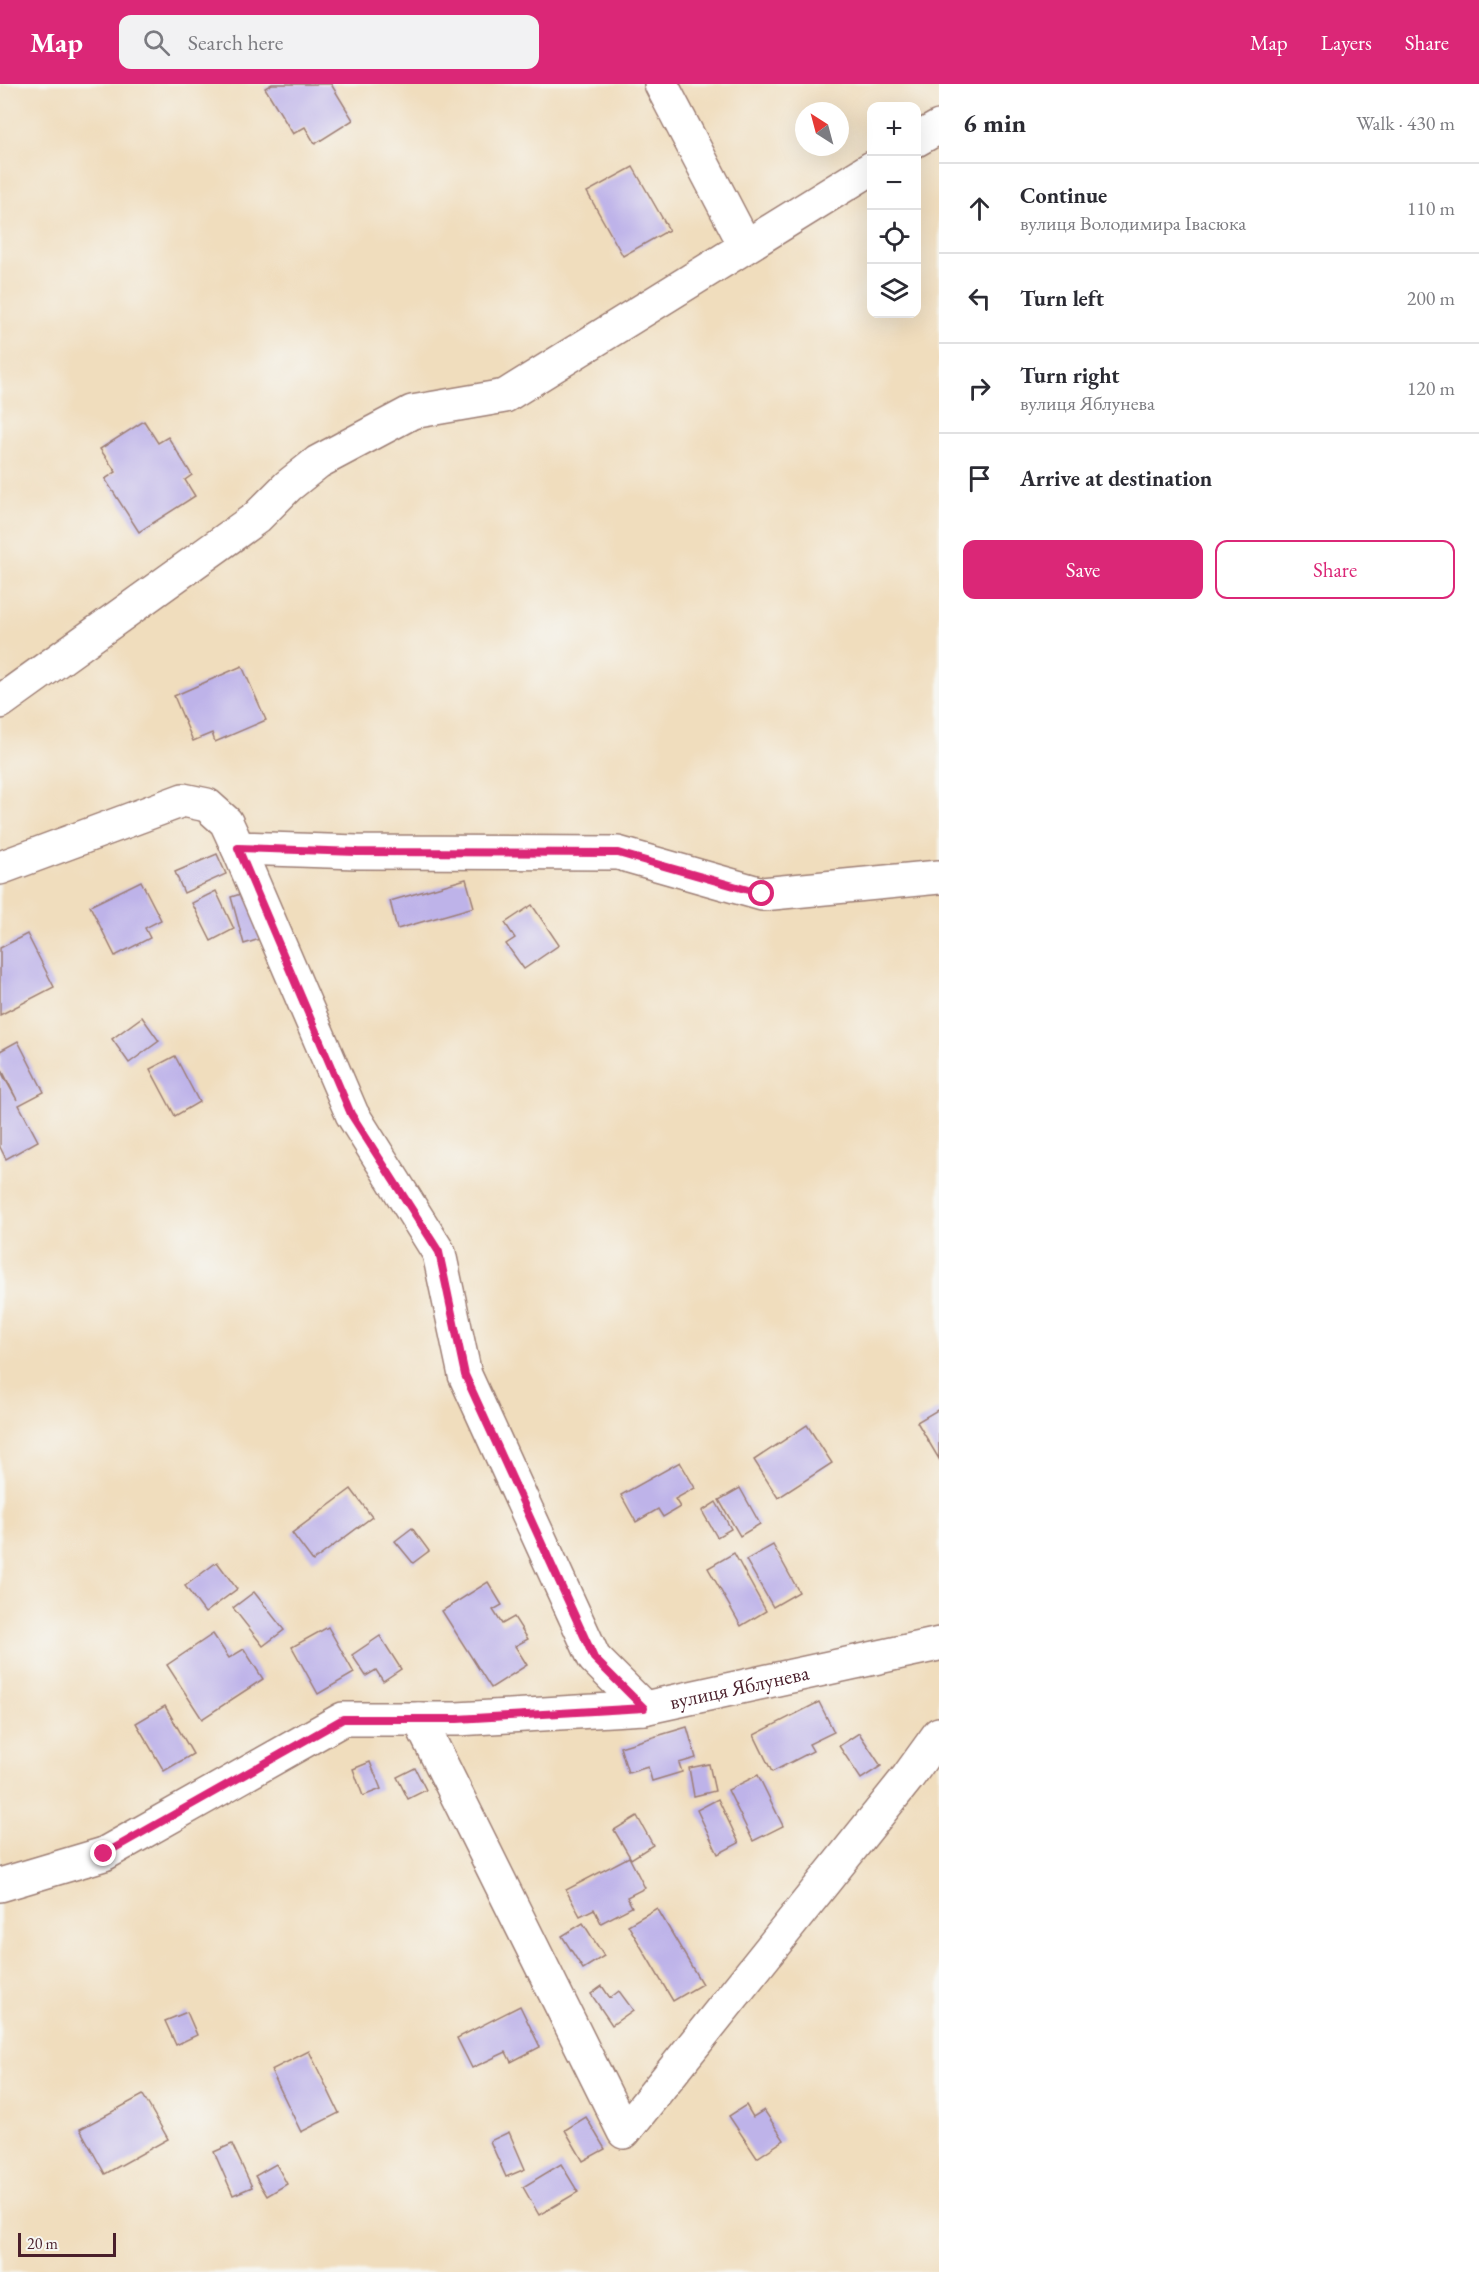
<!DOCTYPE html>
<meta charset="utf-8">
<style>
body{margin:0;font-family:"EB Garamond",serif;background:#f2f2f3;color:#2b2b33}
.controls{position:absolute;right:18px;top:18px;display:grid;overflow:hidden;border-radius:12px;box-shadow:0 6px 24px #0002}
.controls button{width:54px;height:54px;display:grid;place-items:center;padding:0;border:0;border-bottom:2px solid #e1e1e2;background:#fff;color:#2b2b33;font:30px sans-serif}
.compass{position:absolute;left:795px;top:18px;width:54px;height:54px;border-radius:50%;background:#fff;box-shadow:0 6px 24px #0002;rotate:324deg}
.scale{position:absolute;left:18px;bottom:15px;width:98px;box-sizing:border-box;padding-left:6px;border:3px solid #4a1f2b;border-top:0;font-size:16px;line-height:21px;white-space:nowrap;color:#4a1f2b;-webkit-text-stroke:4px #f6f6f2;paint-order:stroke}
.stop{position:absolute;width:18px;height:18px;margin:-14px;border:4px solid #db2777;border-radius:50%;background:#fff}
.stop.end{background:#db2777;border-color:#fff;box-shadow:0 2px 6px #0008}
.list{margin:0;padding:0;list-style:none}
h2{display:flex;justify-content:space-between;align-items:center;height:78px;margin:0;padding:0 24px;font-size:26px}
h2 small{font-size:20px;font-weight:400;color:#7c7c81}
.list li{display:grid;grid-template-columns:39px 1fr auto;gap:18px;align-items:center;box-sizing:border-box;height:90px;padding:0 24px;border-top:2px solid #e1e1e2}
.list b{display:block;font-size:22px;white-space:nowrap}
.list p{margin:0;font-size:20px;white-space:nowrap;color:#7c7c81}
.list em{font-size:20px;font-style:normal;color:#7c7c81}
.actions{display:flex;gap:12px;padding:18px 24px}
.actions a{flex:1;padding:14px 0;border:2px solid #db2777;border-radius:12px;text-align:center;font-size:21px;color:#db2777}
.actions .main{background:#db2777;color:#fff}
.icon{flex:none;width:33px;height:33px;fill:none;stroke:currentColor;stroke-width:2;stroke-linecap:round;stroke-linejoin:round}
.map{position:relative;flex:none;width:939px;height:2188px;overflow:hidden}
header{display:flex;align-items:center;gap:36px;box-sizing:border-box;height:84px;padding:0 30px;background:#db2777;color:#fff}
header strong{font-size:28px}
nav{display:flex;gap:33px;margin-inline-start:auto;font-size:21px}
.search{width:420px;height:54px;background:#f2f2f3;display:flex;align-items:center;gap:15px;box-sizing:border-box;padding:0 21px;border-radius:12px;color:#7c7c81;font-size:22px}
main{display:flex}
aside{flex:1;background:#fff}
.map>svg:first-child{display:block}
</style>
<header>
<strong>Map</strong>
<div class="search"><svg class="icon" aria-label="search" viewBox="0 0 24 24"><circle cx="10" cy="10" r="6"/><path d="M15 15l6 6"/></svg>Search here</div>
<nav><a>Map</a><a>Layers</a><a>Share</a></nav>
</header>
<main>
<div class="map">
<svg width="939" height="2188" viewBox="0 0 939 2188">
<rect width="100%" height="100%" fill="#f6f6f2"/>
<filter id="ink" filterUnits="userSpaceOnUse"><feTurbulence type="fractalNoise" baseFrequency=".0167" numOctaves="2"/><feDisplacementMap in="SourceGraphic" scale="12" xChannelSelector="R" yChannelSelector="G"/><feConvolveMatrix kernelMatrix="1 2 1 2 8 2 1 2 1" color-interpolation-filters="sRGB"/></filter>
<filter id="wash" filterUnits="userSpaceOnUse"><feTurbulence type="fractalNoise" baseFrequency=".008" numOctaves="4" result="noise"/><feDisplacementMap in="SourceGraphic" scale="24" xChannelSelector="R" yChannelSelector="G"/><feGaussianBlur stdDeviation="1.35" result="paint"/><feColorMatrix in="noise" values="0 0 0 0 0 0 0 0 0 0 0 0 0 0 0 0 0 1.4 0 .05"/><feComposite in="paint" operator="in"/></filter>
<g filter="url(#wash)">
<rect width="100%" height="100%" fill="#f0ddbd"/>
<g id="blocks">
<g fill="#beb3e9">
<polygon points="272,0 331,0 353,36 315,60 305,43 293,50 265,4"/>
<polygon points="633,83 669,146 623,172 587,108"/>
<polygon points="144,337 158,359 168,353 192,391 185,396 195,412 139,448 105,395 116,388 100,365"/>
<polygon points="242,582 266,636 215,658 212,649 193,657 174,612"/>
<polygon points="217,770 226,790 184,809 175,788"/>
<polygon points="466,795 474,823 397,845 390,817"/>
<polygon points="141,797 161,836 145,844 150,854 115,872 90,822"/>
<polygon points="216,807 234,845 211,857 192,819"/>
<polygon points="250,807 263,854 244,860 231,813"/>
<polygon points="532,821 559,861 524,885 506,860 515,854 505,839"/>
<polygon points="27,850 54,903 0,931 0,864"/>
<polygon points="142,933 159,957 129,979 112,955"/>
<polygon points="18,957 44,1008 19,1021 38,1057 6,1075 0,1063 0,986 17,1016 0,982 0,967"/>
<polygon points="175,972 199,1018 175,1032 150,985"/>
<polygon points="939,1325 939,1375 917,1338"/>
<polygon points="807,1341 832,1379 778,1414 754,1376"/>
<polygon points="680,1378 695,1404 675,1415 680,1423 663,1433 658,1425 636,1438 621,1411"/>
<polygon points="740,1404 760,1440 740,1452 719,1416"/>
<polygon points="351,1405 372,1433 313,1477 292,1449"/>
<polygon points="716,1418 731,1445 717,1453 702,1427"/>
<polygon points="412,1444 429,1467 413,1479 395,1457"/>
<polygon points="773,1461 799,1508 773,1523 746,1476"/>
<polygon points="734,1469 766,1527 741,1542 708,1484"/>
<polygon points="217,1478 237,1505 205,1529 185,1502"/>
<polygon points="488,1498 502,1521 493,1526 502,1540 514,1533 528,1555 515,1562 527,1581 491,1604 442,1527"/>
<polygon points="254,1508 284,1546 263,1562 233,1524"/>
<polygon points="328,1543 354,1589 318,1610 292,1563"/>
<polygon points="213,1550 229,1574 244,1565 263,1595 202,1635 167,1581"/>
<polygon points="380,1552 401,1585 383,1597 376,1586 366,1592 352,1571"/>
<polygon points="819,1618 834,1648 809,1660 813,1667 772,1688 754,1651"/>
<polygon points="165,1622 193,1670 164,1687 136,1639"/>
<polygon points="687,1643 696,1674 679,1679 682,1688 652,1697 648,1683 628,1689 620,1663"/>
<polygon points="859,1649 881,1682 861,1695 839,1662"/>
<polygon points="370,1678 381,1705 363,1712 353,1685"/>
<polygon points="709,1680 715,1707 694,1712 689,1684"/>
<polygon points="415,1684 426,1706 408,1715 397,1693"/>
<polygon points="758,1691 783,1742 753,1757 728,1706"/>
<polygon points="718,1715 739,1759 718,1770 697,1726"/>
<polygon points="637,1732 653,1761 631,1775 614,1746"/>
<polygon points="629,1773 645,1804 627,1813 632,1823 601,1839 594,1825 580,1832 566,1806"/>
<polygon points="657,1824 702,1900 673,1917 628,1841"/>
<polygon points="583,1839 604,1872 583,1885 562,1852"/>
<polygon points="602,1902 610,1914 619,1907 633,1926 612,1941 591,1910"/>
<polygon points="520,1922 540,1963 511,1978 506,1968 472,1984 457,1954"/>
<polygon points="187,1928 197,1951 176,1961 165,1937"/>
<polygon points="309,1967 339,2029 301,2048 271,1986"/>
<polygon points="143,2011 168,2055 105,2090 80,2045"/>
<polygon points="746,2021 753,2033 764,2026 784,2056 757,2074 729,2032"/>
<polygon points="586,2033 605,2065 583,2077 565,2046"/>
<polygon points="509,2048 525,2085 506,2093 490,2057"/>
<polygon points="232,2060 252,2103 233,2111 214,2068"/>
<polygon points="276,2080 287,2100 267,2112 255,2092"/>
<polygon points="561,2080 578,2108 539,2131 523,2103"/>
</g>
</g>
</g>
<g filter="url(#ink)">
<use href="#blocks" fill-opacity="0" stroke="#9d7e74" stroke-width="1.5"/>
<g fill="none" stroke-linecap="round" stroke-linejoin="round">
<defs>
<g id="minor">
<polyline points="661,0 745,161"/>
<polyline points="916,56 939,43"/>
<polyline points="0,618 256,434 288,402 318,378 412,328 505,312 872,84"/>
<polyline points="238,764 352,1030 439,1169 465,1291 594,1574 644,1624"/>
<polyline points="0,784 183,716 207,721 226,738 238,764 357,768 618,769 762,810 939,793"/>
<polyline points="419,1635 624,2048 908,1693 939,1650"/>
<path id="s1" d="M0 1801 104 1770 343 1635H457L644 1624 939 1560"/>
</g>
</defs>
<use href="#minor" stroke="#9d7e74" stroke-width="36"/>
<use href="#minor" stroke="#fff" stroke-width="33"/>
</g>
</g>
<g fill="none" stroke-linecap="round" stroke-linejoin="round" filter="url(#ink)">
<polyline stroke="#db2777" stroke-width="8" points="104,1770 343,1635 457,1635 644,1624 594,1574 465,1291 439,1168 351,1030 238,764 357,768 618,769 762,810"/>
</g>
<g text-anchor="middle" stroke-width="5" stroke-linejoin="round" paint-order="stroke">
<g font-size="21" fill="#4a1f2b" stroke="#f6f6f2">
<text dy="7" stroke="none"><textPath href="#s1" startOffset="782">вулиця Яблунева</textPath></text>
</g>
</g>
</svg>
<div class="controls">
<button>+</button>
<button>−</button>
<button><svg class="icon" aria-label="locate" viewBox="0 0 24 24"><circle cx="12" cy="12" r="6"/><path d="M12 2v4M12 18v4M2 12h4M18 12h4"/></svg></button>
<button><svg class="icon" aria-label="layers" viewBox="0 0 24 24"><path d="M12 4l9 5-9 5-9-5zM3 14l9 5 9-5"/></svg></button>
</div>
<svg class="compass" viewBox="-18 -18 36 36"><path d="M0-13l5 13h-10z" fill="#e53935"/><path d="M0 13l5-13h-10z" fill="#7c7c81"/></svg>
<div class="scale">20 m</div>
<div class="stop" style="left:762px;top:810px"></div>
<div class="stop end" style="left:104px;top:1770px"></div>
</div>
<aside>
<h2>6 min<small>Walk · 430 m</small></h2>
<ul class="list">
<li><svg class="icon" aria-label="ahead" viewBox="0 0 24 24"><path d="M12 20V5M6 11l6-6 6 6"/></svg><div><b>Continue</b><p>вулиця Володимира Івасюка</p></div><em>110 m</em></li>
<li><svg class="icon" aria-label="left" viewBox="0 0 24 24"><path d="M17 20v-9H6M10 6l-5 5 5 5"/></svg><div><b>Turn left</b></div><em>200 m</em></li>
<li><svg class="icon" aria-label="right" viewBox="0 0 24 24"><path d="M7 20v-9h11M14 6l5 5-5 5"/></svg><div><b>Turn right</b><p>вулиця Яблунева</p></div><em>120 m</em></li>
<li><svg class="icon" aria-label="arrive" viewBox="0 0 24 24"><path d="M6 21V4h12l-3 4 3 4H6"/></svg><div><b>Arrive at destination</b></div></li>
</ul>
<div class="actions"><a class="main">Save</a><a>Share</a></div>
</aside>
</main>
